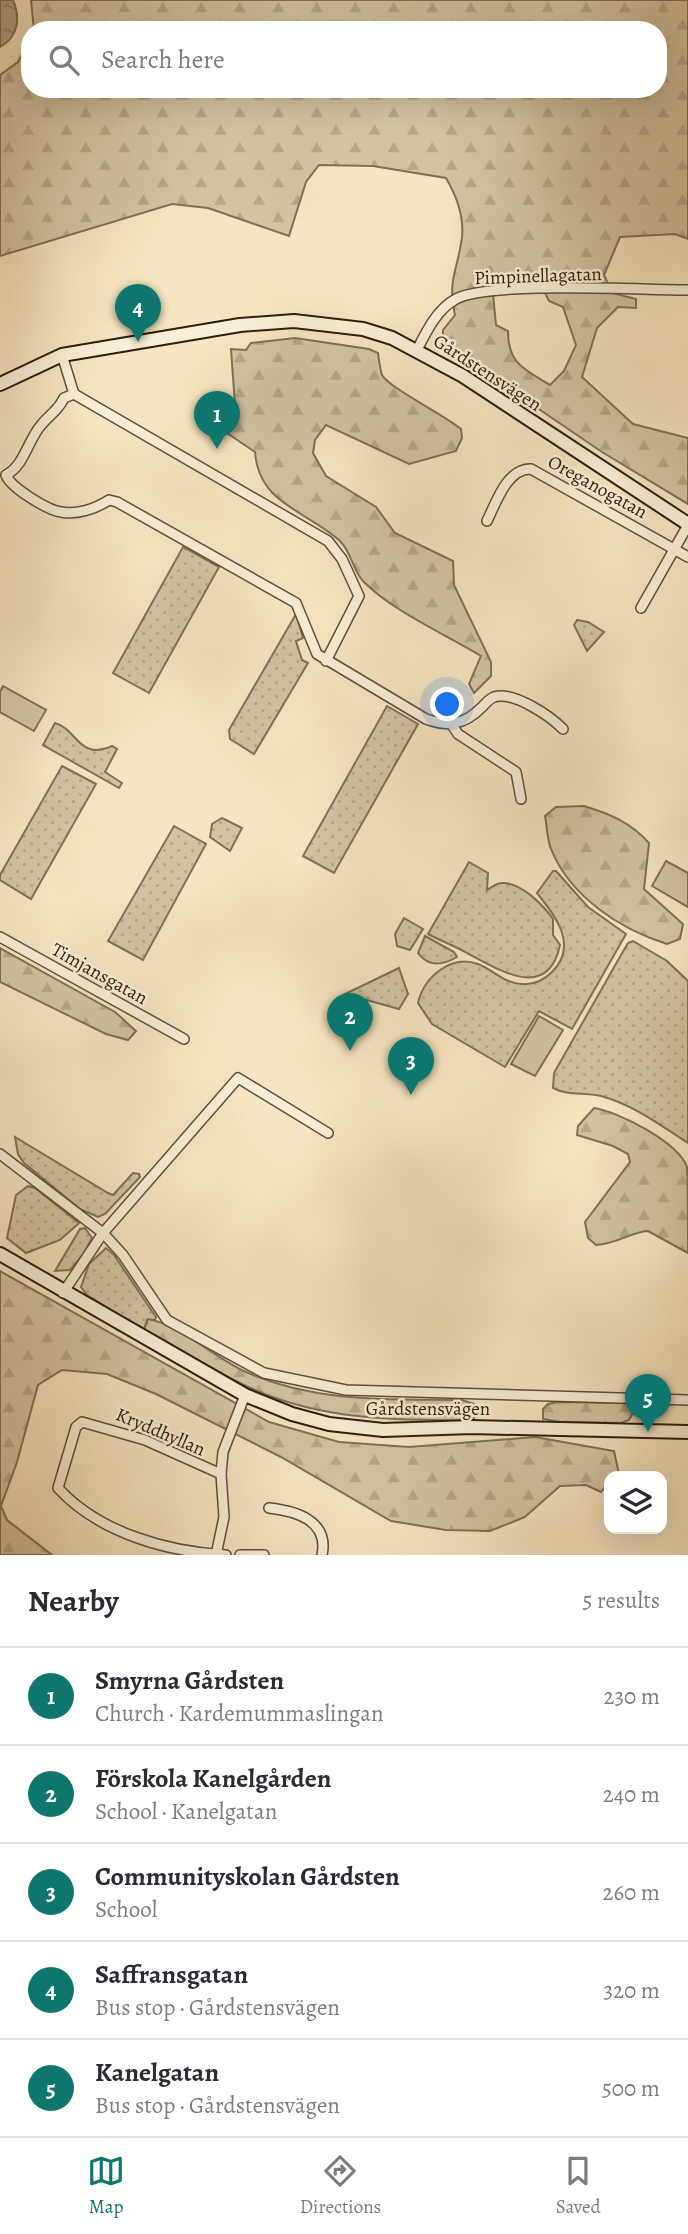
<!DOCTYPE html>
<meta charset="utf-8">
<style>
body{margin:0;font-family:Alegreya,serif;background:#f2f2f3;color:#2b2b33}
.controls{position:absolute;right:21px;bottom:21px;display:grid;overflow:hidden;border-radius:14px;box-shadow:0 7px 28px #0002}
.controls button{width:63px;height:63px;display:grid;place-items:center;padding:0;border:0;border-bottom:2px solid #e1e1e2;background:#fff;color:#2b2b33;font:35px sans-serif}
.you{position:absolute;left:448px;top:705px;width:24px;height:24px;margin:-18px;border:5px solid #fff;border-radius:50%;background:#1a73e8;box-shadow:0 0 0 10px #1a73e833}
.badge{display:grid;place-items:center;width:46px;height:46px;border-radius:50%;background:#0f766e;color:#fff;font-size:23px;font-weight:700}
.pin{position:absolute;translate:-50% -58px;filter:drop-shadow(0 2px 4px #0008)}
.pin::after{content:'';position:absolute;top:37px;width:24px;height:21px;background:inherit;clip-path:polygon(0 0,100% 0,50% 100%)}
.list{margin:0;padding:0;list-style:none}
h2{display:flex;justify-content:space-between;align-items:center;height:91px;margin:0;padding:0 28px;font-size:30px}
h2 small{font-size:23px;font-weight:400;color:#7c7c81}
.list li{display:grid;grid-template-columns:46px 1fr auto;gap:21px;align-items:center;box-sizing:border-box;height:98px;padding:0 28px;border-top:2px solid #e1e1e2}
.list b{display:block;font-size:26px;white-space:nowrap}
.list p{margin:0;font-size:23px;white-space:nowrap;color:#7c7c81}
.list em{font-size:23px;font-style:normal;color:#7c7c81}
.icon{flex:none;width:38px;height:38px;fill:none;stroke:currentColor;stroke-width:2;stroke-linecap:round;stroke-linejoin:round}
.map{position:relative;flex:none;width:688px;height:1555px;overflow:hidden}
.search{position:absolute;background:#fff;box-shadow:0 7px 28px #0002;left:21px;right:21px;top:21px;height:77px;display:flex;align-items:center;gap:18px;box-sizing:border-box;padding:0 24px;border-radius:28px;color:#7c7c81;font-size:26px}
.sheet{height:581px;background:#fff}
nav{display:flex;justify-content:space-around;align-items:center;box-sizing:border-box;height:98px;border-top:2px solid #e1e1e2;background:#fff;font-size:19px;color:#7c7c81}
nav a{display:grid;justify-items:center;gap:4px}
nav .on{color:#0f766e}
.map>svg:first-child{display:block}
</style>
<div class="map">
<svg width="688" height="1555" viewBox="0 0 688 1555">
<defs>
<pattern id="grass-dots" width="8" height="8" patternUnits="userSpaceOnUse" patternTransform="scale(1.75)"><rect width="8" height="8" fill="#d3c3a1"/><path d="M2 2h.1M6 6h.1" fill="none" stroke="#b5a789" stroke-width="1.8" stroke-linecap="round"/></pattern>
<pattern id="forest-firs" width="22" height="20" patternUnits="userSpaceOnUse" patternTransform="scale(1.75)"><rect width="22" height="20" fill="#d3c3a1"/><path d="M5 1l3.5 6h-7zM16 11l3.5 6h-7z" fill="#b5a789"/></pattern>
<pattern id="water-ripples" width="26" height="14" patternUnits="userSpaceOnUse" patternTransform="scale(1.75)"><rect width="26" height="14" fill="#b1a183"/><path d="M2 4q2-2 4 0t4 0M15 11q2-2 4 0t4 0" fill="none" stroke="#90836a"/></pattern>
</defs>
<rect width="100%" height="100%" fill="#f6e5c0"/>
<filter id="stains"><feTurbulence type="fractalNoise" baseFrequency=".00286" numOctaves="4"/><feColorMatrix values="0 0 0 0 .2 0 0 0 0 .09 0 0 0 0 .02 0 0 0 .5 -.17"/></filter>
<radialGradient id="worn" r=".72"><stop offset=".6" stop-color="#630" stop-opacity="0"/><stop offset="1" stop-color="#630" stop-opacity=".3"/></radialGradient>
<g fill="url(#grass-dots)" stroke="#7f7056" stroke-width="2">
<polygon points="183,547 219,567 149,693 113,673"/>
<polygon points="296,614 303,638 296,641 302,660 308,663 254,754 230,739 229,730"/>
<polygon points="577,620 588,622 604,632 587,651 574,625"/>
<polygon points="387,706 418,724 334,873 303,856"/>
<path d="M55 723C77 729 79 761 112 746L117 749 105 772 122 783 119 788 43 745Z"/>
<polygon points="62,766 96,784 31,899 0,880 0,875"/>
<polygon points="222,818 242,828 230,851 210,837 212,824"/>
<polygon points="174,826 206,844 143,960 108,941"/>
<path d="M469 862 488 873 487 890C491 888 496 883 502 883 521 882 543 905 553 919V935L560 945C548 1002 499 970 467 953 455 946 441 941 428 934Z"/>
<path d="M553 871H556L588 907 626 934 572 1029 539 1011 505 1067 432 1024 418 1003C424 977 451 954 478 964 493 970 506 984 522 984 533 985 544 980 552 972 579 946 555 915 537 893Z"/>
<polygon points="404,918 423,929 410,950 397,946 395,934"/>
<path d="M425 936 454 952 457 957C443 965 428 967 418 953Z"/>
<path d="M633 941 667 961 688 981V1143C660 1125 634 1105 601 1096 585 1092 568 1096 553 1088L554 1073 621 955 628 943Z"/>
<polygon points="399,968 408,994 399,1009 345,994"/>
<polygon points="15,1137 108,1193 113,1195 133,1173 139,1174 140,1177 105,1214 98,1217 80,1209 24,1163 18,1154"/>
<polygon points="28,1186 35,1188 79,1223 60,1240 26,1253 7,1238 16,1195"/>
<polygon points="85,1228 92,1238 83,1255 70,1270 55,1271 80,1229"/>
<polygon points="106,1248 114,1255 156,1317 155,1320 147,1320 144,1330 87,1295 81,1287 89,1264"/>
</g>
<g fill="url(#forest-firs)" stroke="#7f7056" stroke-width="2" fill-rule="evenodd">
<path d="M31 0H688V239L675 234 620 237 604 275 612 293 636 299V308L618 307 597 328 582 377 633 424 688 438V504L602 452 443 344V330L455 315C447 279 458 270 462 237 464 217 456 195 446 178L373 166 319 165 306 182 289 236 208 208 172 204 0 256V75L18 62 30 39V89H658V30H34ZM518 273 540 283 549 301 563 307 576 345 564 371 550 385C524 369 508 364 508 331L496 325 492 283 500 274Z"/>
<path d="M295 338 369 349 378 353C379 360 380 369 382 375 388 387 446 416 461 429L462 438 456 451 409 464 326 425 315 440 313 453 326 476 376 507 395 533 453 561 454 585 491 662V676L474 693 469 684 481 656C445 634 392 611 363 581 352 569 352 552 339 540 305 510 259 504 255 452L218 427 217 423 235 405 231 349 246 350 251 343Z"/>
<path d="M584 806C610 814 630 822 649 843L644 889 683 924 680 939 667 944C619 929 570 896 551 849 547 839 547 826 545 816L556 807Z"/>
<polygon points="0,948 115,1012 136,1031 128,1040 106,1034 0,982"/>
<path d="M594 1108C619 1112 678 1142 687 1167 688 1183 688 1233 688 1253L648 1231C634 1231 617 1244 596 1245L588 1238 585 1222 630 1162 628 1154 613 1146 577 1135 578 1126Z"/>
<polygon points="0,1271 269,1422 339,1442 409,1447 535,1437 614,1451 619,1474 609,1476 609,1482 601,1492 586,1485 560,1486 525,1517 490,1531 446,1530 391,1521 281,1457 156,1394 107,1374 62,1370 38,1385 17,1462 1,1506 7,1520 52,1555 0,1555"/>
<path d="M148 1319C179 1324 216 1359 246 1372 315 1403 389 1399 462 1400L474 1404V1419L467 1420C391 1421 313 1419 242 1384 209 1368 177 1348 144 1330Z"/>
<polygon points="558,1402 629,1403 634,1411 629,1420 621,1423 560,1422 543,1419 543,1409 548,1404"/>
</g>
<g fill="#d3c3a1" stroke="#7f7056" stroke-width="2">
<polygon points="3,686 46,710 34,731 0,712 0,692"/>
<polygon points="666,861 688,873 688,907 652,886"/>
<polygon points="539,1016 563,1030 535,1076 511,1064"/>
</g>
<path fill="url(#water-ripples)" stroke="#7b6d53" stroke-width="2" d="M0 0H13C21 19 18 37 0 47Z"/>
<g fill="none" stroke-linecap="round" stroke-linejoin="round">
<defs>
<g id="street">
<path d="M417 350C426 332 437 309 456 299 488 281 643 290 688 290"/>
<polyline points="62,355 74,394"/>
<path d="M74 394 64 398C58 411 50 414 42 424 28 439 25 465 6 475 10 487 47 510 61 512 77 515 95 509 109 500L117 502 296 603 317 654 426 719C448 727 464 725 481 708 485 704 489 699 494 697 514 691 550 716 563 729"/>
<polyline points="74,394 328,541 342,559 359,596 326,661"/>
<path d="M487 521C496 503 507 468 531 469L688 557"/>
<polyline points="641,608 688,525"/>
<polyline points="452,725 458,734 516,772 521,799"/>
<polyline points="0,937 184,1039"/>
<polyline points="0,1154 103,1233 123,1255 167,1320 264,1373 346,1390 688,1400"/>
<polyline points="63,1293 103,1233 238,1078 328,1133"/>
<path d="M221 1474 145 1440 82 1422 76 1427 58 1488C99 1533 168 1552 226 1555"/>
<path d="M269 1508C297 1511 329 1521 322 1555"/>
<polyline points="216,1555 224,1517 221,1474 223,1452 245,1395"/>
<polyline points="240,1555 264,1555"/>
</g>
<g id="secondary">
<polyline points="0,384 62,355 240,325 294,321 363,329 392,338 463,376 688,524"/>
<polyline points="0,1254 245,1395 292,1414 329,1424 383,1430 472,1427 688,1432"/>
</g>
</defs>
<use href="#street" stroke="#5e5039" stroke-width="12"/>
<use href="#secondary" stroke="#2b1e0c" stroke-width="16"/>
<use href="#street" stroke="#f9eed6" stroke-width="9"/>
<use href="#secondary" stroke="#f9eed6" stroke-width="12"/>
</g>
<g text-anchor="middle" stroke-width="5" stroke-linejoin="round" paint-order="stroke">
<g font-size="19" fill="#2b1e0c" stroke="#f9eed6">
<text transform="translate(538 275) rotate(-2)" y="7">Pimpinellagatan</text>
<text transform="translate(488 372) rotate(33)" y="7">Gårdstensvägen</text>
<text transform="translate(598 486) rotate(29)" y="7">Oreganogatan</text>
<text transform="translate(100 973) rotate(29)" y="7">Timjansgatan</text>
<text x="428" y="1415">Gårdstensvägen</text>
<text transform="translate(161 1431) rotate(23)" y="7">Kryddhyllan</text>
</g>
</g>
<rect width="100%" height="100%" filter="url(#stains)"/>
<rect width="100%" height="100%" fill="url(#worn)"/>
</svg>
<div class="controls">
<button><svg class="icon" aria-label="layers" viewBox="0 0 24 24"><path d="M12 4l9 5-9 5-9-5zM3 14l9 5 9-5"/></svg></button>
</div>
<div class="you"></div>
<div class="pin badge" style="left:217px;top:449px">1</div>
<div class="pin badge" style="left:350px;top:1051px">2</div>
<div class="pin badge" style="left:411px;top:1095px">3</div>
<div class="pin badge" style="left:138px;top:342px">4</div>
<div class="pin badge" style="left:648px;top:1432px">5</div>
<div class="search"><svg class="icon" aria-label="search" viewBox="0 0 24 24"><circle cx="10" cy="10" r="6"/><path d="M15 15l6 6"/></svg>Search here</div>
</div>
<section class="sheet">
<h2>Nearby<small>5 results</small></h2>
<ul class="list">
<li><span class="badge">1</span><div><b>Smyrna Gårdsten</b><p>Church · Kardemummaslingan</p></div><em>230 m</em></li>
<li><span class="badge">2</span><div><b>Förskola Kanelgården</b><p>School · Kanelgatan</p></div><em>240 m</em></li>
<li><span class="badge">3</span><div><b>Communityskolan Gårdsten</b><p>School</p></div><em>260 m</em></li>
<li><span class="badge">4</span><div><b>Saffransgatan</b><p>Bus stop · Gårdstensvägen</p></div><em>320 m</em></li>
<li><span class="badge">5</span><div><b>Kanelgatan</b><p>Bus stop · Gårdstensvägen</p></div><em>500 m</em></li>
</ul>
</section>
<nav>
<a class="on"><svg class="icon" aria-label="map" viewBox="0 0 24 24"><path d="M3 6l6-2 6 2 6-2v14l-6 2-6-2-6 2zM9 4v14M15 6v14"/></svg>Map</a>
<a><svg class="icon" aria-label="directions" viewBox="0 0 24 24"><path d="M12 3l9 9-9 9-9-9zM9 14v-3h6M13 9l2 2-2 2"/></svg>Directions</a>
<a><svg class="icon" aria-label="saved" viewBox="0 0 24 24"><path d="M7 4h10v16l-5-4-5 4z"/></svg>Saved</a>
</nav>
